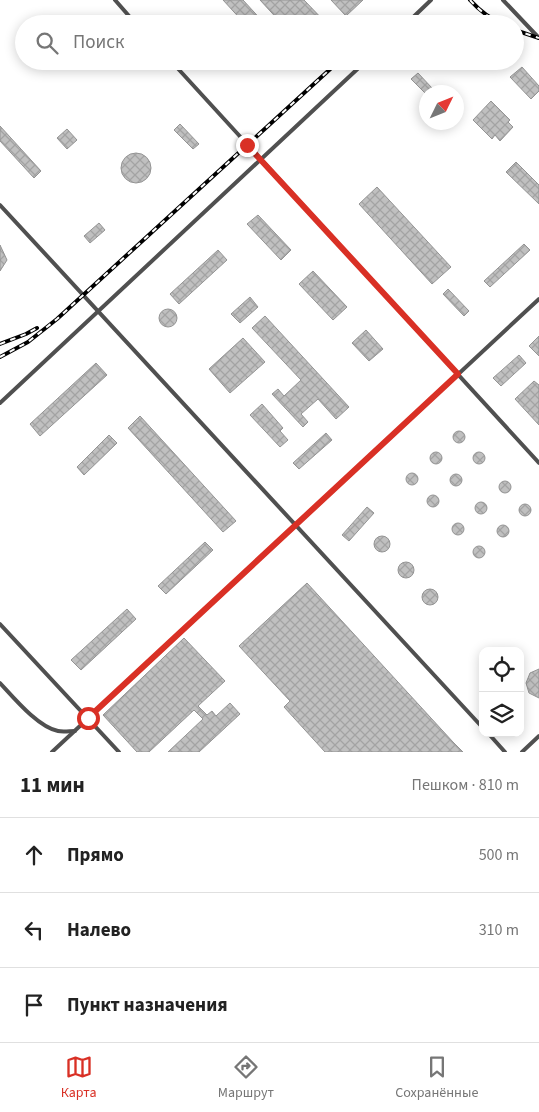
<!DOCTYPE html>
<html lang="ru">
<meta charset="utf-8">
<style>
body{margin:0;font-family:"Source Sans 3",sans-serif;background:#f2f2f2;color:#222}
.controls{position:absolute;right:15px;bottom:15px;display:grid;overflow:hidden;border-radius:10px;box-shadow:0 2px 12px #0003}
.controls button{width:45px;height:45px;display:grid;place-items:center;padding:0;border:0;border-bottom:1px solid #e0e0e0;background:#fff;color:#222;font:25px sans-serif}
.compass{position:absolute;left:419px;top:85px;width:45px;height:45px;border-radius:50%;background:#fff;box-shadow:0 2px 12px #0003;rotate:47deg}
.stop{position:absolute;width:15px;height:15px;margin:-11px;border:4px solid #d93025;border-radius:50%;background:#fff}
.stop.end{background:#d93025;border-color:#fff;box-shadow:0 1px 5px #0008}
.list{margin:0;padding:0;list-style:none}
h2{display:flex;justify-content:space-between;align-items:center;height:65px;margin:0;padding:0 20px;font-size:21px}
h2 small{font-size:16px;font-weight:400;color:#767676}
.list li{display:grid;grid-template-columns:32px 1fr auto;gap:15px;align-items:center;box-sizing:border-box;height:75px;padding:0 20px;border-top:1px solid #e0e0e0}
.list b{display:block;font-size:19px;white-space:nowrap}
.list em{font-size:16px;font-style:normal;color:#767676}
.icon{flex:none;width:28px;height:28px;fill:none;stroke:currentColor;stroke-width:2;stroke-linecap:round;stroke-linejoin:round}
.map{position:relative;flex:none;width:539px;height:752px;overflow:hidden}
.search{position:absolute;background:#fff;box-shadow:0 2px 12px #0003;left:15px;right:15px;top:15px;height:55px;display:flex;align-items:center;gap:12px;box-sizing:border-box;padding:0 18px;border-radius:28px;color:#767676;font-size:19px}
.sheet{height:290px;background:#fff}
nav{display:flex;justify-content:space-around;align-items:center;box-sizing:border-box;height:70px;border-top:1px solid #e0e0e0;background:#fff;font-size:14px;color:#767676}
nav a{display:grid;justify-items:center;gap:2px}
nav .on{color:#d93025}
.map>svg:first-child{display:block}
</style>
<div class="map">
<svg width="539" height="752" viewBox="0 0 539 752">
<defs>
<pattern id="building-cross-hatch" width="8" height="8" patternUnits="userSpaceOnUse" patternTransform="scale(1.25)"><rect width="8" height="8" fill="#c0c0c0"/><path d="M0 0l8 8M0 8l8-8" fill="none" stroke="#a3a3a3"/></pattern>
</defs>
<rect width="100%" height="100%" fill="#fff"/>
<g fill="url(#building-cross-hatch)" stroke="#949494">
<polygon points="223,0 243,0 265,24 245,24"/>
<polygon points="260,0 304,0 327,24 282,24"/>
<polygon points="331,0 363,0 346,16"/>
<polygon points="248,61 262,61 255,68"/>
<polygon points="522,67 539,86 539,91 531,99 510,77"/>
<polygon points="418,73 432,88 425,93 411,79"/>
<polygon points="491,101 510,120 508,122 513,127 500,141 495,135 492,139 473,120"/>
<polygon points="180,124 199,144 193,149 174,130"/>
<polygon points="0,126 41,171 34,178 0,141"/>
<polygon points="67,129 77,140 67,149 57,138"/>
<circle cx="136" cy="168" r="15"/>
<polygon points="516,162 539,185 539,204 506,172"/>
<polygon points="377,187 451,267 432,284 359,204"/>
<polygon points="258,215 291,250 281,260 247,224"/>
<polygon points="99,223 105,230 90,243 84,236"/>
<polygon points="524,244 530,250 490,287 484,281"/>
<polygon points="0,245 7,260 0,271"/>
<polygon points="218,250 227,260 179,304 170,294"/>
<polygon points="313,271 347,307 333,320 299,284"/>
<polygon points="448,289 469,311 464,316 443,294"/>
<polygon points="250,297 258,307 240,323 231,314"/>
<circle cx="168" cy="318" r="9"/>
<polygon points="265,316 349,407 336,419 318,399 301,414 308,422 303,427 272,394 278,389 284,396 301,380 252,328"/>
<polygon points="366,330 383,349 369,361 352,343"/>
<polygon points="539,336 539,356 529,346"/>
<polygon points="243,338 265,362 230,393 209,369"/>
<polygon points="519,355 526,363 501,386 493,378"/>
<polygon points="96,363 107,375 40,436 30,424"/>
<polygon points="534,381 539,385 539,425 515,399"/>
<polygon points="262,404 283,428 280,431 288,440 280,447 250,415"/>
<polygon points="140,416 236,521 223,532 128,428"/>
<circle cx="459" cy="437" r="6"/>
<polygon points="326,433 332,440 299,469 293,463"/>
<polygon points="109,435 117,443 84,475 77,467"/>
<circle cx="436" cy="458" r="6"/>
<circle cx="479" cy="458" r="6"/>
<circle cx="412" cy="479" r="6"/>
<circle cx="456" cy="480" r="6"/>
<circle cx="505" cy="487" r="6"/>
<circle cx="433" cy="501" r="6"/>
<circle cx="481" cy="508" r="6"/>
<circle cx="525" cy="510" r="6"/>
<polygon points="367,507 374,513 349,541 342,535"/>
<circle cx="458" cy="529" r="6"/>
<circle cx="503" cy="531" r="6"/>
<circle cx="382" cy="544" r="8"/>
<polygon points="205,542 213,550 166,594 158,586"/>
<circle cx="479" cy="552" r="6"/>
<circle cx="406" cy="570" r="8"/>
<polygon points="307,583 453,742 463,752 325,752 284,707 290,701 239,646"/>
<circle cx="430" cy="597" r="8"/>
<polygon points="127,609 136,619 81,670 71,660"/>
<polygon points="184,638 225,681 198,706 207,715 212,711 216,716 230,703 240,714 199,752 168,752 203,719 194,710 149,752 137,752 103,715"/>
<polygon points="539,669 539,698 529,693 526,683 530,673"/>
</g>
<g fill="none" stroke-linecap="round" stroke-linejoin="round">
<g stroke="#505050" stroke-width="4">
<polyline points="115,0 136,24"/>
<polyline points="503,0 539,38"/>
<polyline points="406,24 431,0"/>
<polyline points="171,61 539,463"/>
<polyline points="0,205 483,728"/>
<polyline points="0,403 366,61"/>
<polyline points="0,624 119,752"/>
<path d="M0 683C14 698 38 727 58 731 63 732 70 731 75 731"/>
<polyline points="488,733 505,752"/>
<polyline points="52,752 539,299"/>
<polyline points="522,752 539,736"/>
</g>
<defs>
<g id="rail">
<path d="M470 0C479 10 490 19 503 24"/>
<polyline points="424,24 446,20 486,24"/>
<polyline points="515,30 539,38"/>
<polyline points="0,344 26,334 37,328"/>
<polyline points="0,357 28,342 57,319 339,61"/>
</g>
</defs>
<use href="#rail" stroke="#000" stroke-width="4"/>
<use href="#rail" stroke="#fff" stroke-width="2" stroke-dasharray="5.5" stroke-linecap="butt"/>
</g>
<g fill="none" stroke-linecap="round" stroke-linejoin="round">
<polyline stroke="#d93025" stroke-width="6" points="88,718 458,374 247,145"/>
</g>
</svg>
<div class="controls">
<button><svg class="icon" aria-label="locate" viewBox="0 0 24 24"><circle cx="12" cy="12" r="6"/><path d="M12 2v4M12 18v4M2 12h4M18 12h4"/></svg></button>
<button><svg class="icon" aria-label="layers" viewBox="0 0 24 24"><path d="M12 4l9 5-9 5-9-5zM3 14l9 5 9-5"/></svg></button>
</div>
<svg class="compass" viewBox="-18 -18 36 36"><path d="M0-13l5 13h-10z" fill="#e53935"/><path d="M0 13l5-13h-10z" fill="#767676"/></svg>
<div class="stop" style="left:88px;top:718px"></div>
<div class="stop end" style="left:247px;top:145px"></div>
<div class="search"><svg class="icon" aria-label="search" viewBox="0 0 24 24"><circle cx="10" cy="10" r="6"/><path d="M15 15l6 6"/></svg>Поиск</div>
</div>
<section class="sheet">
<h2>11 мин<small>Пешком · 810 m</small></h2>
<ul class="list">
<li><svg class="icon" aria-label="ahead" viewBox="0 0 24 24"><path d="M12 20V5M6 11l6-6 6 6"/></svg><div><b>Прямо</b></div><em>500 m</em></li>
<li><svg class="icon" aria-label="left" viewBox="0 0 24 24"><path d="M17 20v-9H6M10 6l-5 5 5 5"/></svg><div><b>Налево</b></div><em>310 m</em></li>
<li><svg class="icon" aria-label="arrive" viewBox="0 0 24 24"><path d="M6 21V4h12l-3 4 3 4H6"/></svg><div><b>Пункт назначения</b></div></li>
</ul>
</section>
<nav>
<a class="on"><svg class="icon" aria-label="map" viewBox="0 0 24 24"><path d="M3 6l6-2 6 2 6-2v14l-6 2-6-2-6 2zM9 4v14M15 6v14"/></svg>Карта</a>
<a><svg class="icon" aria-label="directions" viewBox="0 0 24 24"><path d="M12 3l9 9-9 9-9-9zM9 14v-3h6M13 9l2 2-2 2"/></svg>Маршрут</a>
<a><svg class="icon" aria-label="saved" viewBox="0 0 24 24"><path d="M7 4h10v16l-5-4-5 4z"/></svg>Сохранённые</a>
</nav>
